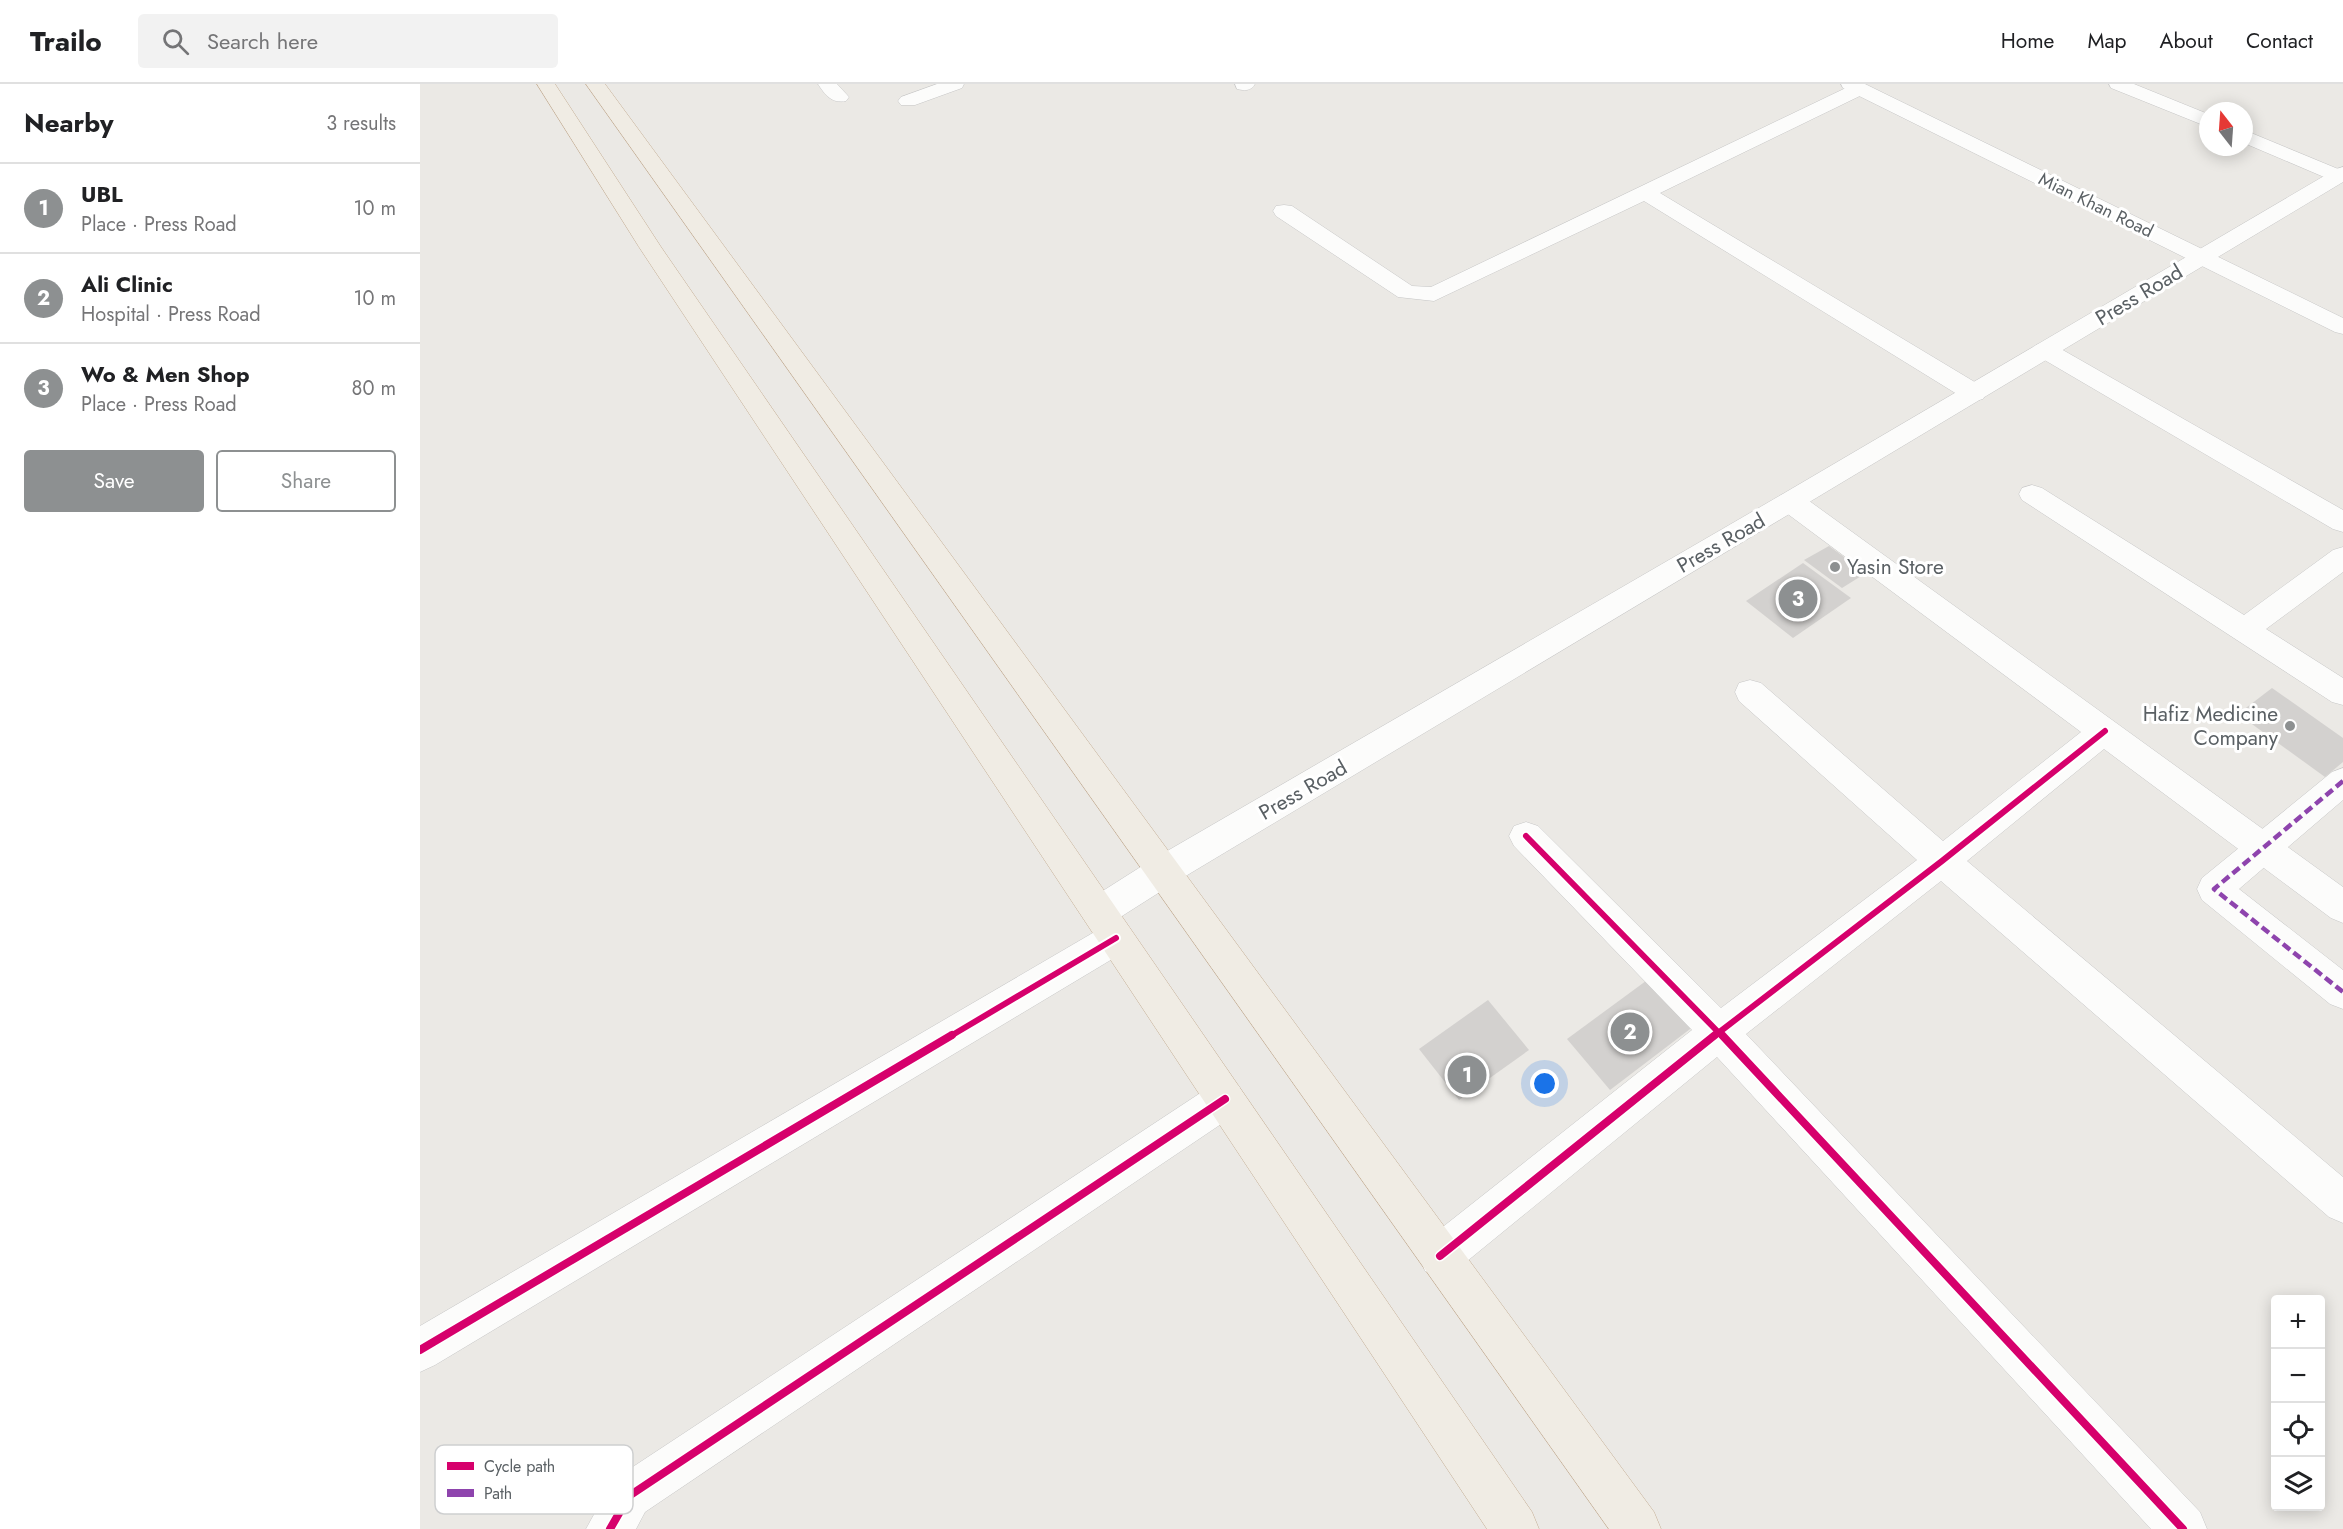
<!DOCTYPE html>
<meta charset="utf-8">
<style>
body{margin:0;font-family:Jost,sans-serif;background:#f2f2f2;color:#202124}
.controls{position:absolute;right:18px;bottom:18px;display:grid;overflow:hidden;border-radius:6px;box-shadow:0 3px 15px #0003}
.controls button{width:54px;height:54px;display:grid;place-items:center;padding:0;border:0;border-bottom:2px solid #e0e0e0;background:#fff;color:#202124;font:30px sans-serif}
.compass{position:absolute;left:1779px;top:18px;width:54px;height:54px;border-radius:50%;background:#fff;box-shadow:0 3px 15px #0003;rotate:343deg}
.you{position:absolute;left:1125px;top:1000px;width:21px;height:21px;margin:-15px;border:4px solid #fff;border-radius:50%;background:#1a73e8;box-shadow:0 0 0 9px #1a73e833}
.badge{display:grid;place-items:center;width:39px;height:39px;border-radius:50%;background:#8d9091;color:#fff;font-size:20px;font-weight:700}
.pin{position:absolute;translate:-50% -50%;border:3px solid #fff;box-shadow:0 2px 6px #0006}
.list{margin:0;padding:0;list-style:none}
h2{display:flex;justify-content:space-between;align-items:center;height:78px;margin:0;padding:0 24px;font-size:26px}
h2 small{font-size:20px;font-weight:400;color:#757577}
.list li{display:grid;grid-template-columns:39px 1fr auto;gap:18px;align-items:center;box-sizing:border-box;height:90px;padding:0 24px;border-top:2px solid #e0e0e0}
.list b{display:block;font-size:22px;white-space:nowrap}
.list p{margin:0;font-size:20px;white-space:nowrap;color:#757577}
.list em{font-size:20px;font-style:normal;color:#757577}
.actions{display:flex;gap:12px;padding:18px 24px}
.actions a{flex:1;padding:14px 0;border:2px solid #8d9091;border-radius:6px;text-align:center;font-size:21px;color:#8d9091}
.actions .main{background:#8d9091;color:#fff}
.icon{flex:none;width:33px;height:33px;fill:none;stroke:currentColor;stroke-width:2;stroke-linecap:round;stroke-linejoin:round}
.map{position:relative;flex:none;width:1923px;height:1445px;overflow:hidden}
header{display:flex;align-items:center;gap:36px;box-sizing:border-box;height:84px;padding:0 30px;background:#fff;border-bottom:2px solid #e0e0e0}
header strong{font-size:28px}
nav{display:flex;gap:33px;margin-inline-start:auto;font-size:21px}
.search{width:420px;height:54px;background:#f2f2f2;display:flex;align-items:center;gap:15px;box-sizing:border-box;padding:0 21px;border-radius:6px;color:#757577;font-size:22px}
main{display:flex}
aside{flex:1;background:#fff}
.map>svg:first-child{display:block}
</style>
<header>
<strong>Trailo</strong>
<div class="search"><svg class="icon" aria-label="search" viewBox="0 0 24 24"><circle cx="10" cy="10" r="6"/><path d="M15 15l6 6"/></svg>Search here</div>
<nav><a>Home</a><a>Map</a><a>About</a><a>Contact</a></nav>
</header>
<main>
<aside>
<h2>Nearby<small>3 results</small></h2>
<ul class="list">
<li><span class="badge">1</span><div><b>UBL</b><p>Place · Press Road</p></div><em>10 m</em></li>
<li><span class="badge">2</span><div><b>Ali Clinic</b><p>Hospital · Press Road</p></div><em>10 m</em></li>
<li><span class="badge">3</span><div><b>Wo &amp; Men Shop</b><p>Place · Press Road</p></div><em>80 m</em></li>
</ul>
<div class="actions"><a class="main">Save</a><a>Share</a></div>
</aside>
<div class="map">
<svg width="1923" height="1445" viewBox="0 0 1923 1445">
<rect width="100%" height="100%" fill="#ebe9e5"/>
<g fill="#d3d1cf">
<polygon points="1409,462 1446,489 1422,504 1384,476"/>
<polygon points="1383,479 1431,514 1373,554 1326,517"/>
<polygon points="1852,604 1923,654 1923,678 1905,693 1818,630"/>
<polygon points="1230,894 1274,942 1190,1006 1147,955"/>
<polygon points="1068,916 1109,966 1039,1016 999,965"/>
</g>
<g fill="none" stroke-linecap="round" stroke-linejoin="round">
<defs>
<polygon id="pedestrian" points="1923,684 1923,716 1819,805 1923,886 1923,925 1910,920 1782,816 1777,805 1782,794 1912,688"/>
<g id="minor">
<path d="M398 0H417L429 13 426 17C412 20 405 11 398 0Z"/>
<polygon points="517,0 544,0 542,4 495,21 481,21 478,17 481,13"/>
<path d="M815 0H835C831 7 825 7 817 5Z"/>
<polygon points="1442,0 1448,5 1446,9 1240,109 1563,303 1566,309 1563,315 1554,317 1545,315 1224,117 1014,217 978,213 856,132 853,127 856,122 864,121 872,122 992,202 1011,203 1432,1"/>
<polygon points="1689,0 1714,0 1788,30 1788,43 1691,4"/>
<polygon points="1824,46 1923,87 1923,97 1911,96 1824,59"/>
<polygon points="1625,259 1634,261 1923,426 1923,448 1913,445 1616,271 1613,266 1616,261"/>
<polygon points="1612,401 1622,404 1824,531 1913,466 1923,463 1923,488 1846,545 1923,594 1923,621 1912,618 1602,416 1599,410 1602,404"/>
<polygon points="1371,409 1381,411 1923,803 1923,839 1911,834 1684,665 1547,777 1923,1093 1923,1139 1909,1133 1521,797 1326,950 1780,1428 1787,1445 1731,1445 1297,973 1035,1187 1020,1193 1005,1187 999,1172 1005,1157 1272,946 1094,762 1089,752 1094,742 1106,738 1118,742 1301,924 1497,776 1319,617 1315,608 1319,599 1330,596 1341,599 1523,757 1661,648 1361,425 1357,418 1361,411"/>
<polygon points="696,838 709,843 714,854 709,865 15,1281 0,1288 0,1242 683,843"/>
<polygon points="805,996 819,1002 824,1015 819,1028 225,1428 216,1445 166,1445 193,1396 791,1002"/>
</g>
<polygon id="tertiary" points="1421,0 1445,0 1923,234 1923,250 1915,248 1423,4"/>
<polygon id="secondary" points="1923,83 1923,98 754,799 691,839 679,844 667,839 661,828 667,817 730,777 1361,411 1916,85"/>
<g id="trunk">
<polygon points="117,0 135,0 241,163 1112,1428 1119,1445 1067,1445 219,163"/>
<polygon points="166,0 185,0 1234,1428 1241,1445 1189,1445"/>
</g>
</defs>
<use href="#pedestrian" stroke="#c6c6c6" stroke-width="1"/>
<use href="#minor" stroke="#c6c6c6" stroke-width="1"/>
<use href="#tertiary" stroke="#c6c6c6" stroke-width="1"/>
<use href="#secondary" stroke="#c6c6c6" stroke-width="1"/>
<use href="#trunk" stroke="#c3ac92" stroke-width="1"/>
<use href="#pedestrian" fill="#fcfcfb" fill-rule="evenodd"/>
<use href="#minor" fill="#fcfcfb" fill-rule="evenodd"/>
<use href="#tertiary" fill="#fcfcfb" fill-rule="evenodd"/>
<use href="#secondary" fill="#fcfcfb" fill-rule="evenodd"/>
<use href="#trunk" fill="#f0ece4" fill-rule="evenodd"/>
<polyline stroke="#8e44ad" stroke-width="4.5" stroke-dasharray="9 4.5" stroke-linecap="butt" points="1923,697 1794,805 1923,908"/>
<defs>
<g id="cycleway-far1">
<polyline points="1106,752 1303,953"/>
<polyline points="529,953 696,854"/>
<polyline points="1293,953 1522,777 1685,647"/>
</g>
<g id="cycleway">
<polyline points="1302,951 1763,1445"/>
<polyline points="1020,1172 1295,951"/>
<polyline points="0,1266 532,951"/>
<polyline points="190,1445 209,1412 805,1015"/>
</g>
</defs>
<use href="#cycleway-far1" stroke="#fff" stroke-width="10"/>
<use href="#cycleway" stroke="#fff" stroke-width="11"/>
<use href="#cycleway-far1" stroke="#d6006c" stroke-width="6"/>
<use href="#cycleway" stroke="#d6006c" stroke-width="8"/>
</g>
<g fill="#8d9091" stroke="#fff" stroke-width="2">
<circle cx="1415" cy="483" r="6"/>
<circle cx="1870" cy="642" r="6"/>
</g>
<g text-anchor="middle" stroke-width="6" stroke-linejoin="round" paint-order="stroke">
<g font-size="18" fill="#5a6064" stroke="#fff">
<text transform="translate(1676 121) rotate(26)" y="6">Mian Khan Road</text>
</g>
<g font-size="21" fill="#5a6064" stroke="#fff">
<text transform="translate(1719 211) rotate(-31)" y="7">Press Road</text>
<text transform="translate(1301 459) rotate(-30)" y="7">Press Road</text>
<text transform="translate(883 706) rotate(-30)" y="7">Press Road</text>
</g>
<g font-size="21" fill="#5a6064" stroke="#fff" text-anchor="start">
<text x="1427" y="490">Yasin Store</text>
<text x="1858" y="637" text-anchor="end">Hafiz Medicine<tspan x="1858" dy="24">Company</tspan></text>
</g>
</g>
<rect x="15" y="1361" width="198" height="69" rx="9" fill="#fff" stroke="#cecfd0" stroke-width="1.5"/>
<rect x="27" y="1378" width="27" height="8" fill="#d6006c"/>
<rect x="27" y="1405" width="27" height="8" fill="#8e44ad"/>
<g font-size="16" fill="#5a6064">
<text x="64" y="1388">Cycle path</text>
<text x="64" y="1415">Path</text>
</g>
</svg>
<div class="controls">
<button>+</button>
<button>−</button>
<button><svg class="icon" aria-label="locate" viewBox="0 0 24 24"><circle cx="12" cy="12" r="6"/><path d="M12 2v4M12 18v4M2 12h4M18 12h4"/></svg></button>
<button><svg class="icon" aria-label="layers" viewBox="0 0 24 24"><path d="M12 4l9 5-9 5-9-5zM3 14l9 5 9-5"/></svg></button>
</div>
<svg class="compass" viewBox="-18 -18 36 36"><path d="M0-13l5 13h-10z" fill="#e53935"/><path d="M0 13l5-13h-10z" fill="#757577"/></svg>
<div class="you"></div>
<div class="pin badge" style="left:1047px;top:991px">1</div>
<div class="pin badge" style="left:1210px;top:948px">2</div>
<div class="pin badge" style="left:1378px;top:515px">3</div>
</div>
</main>
